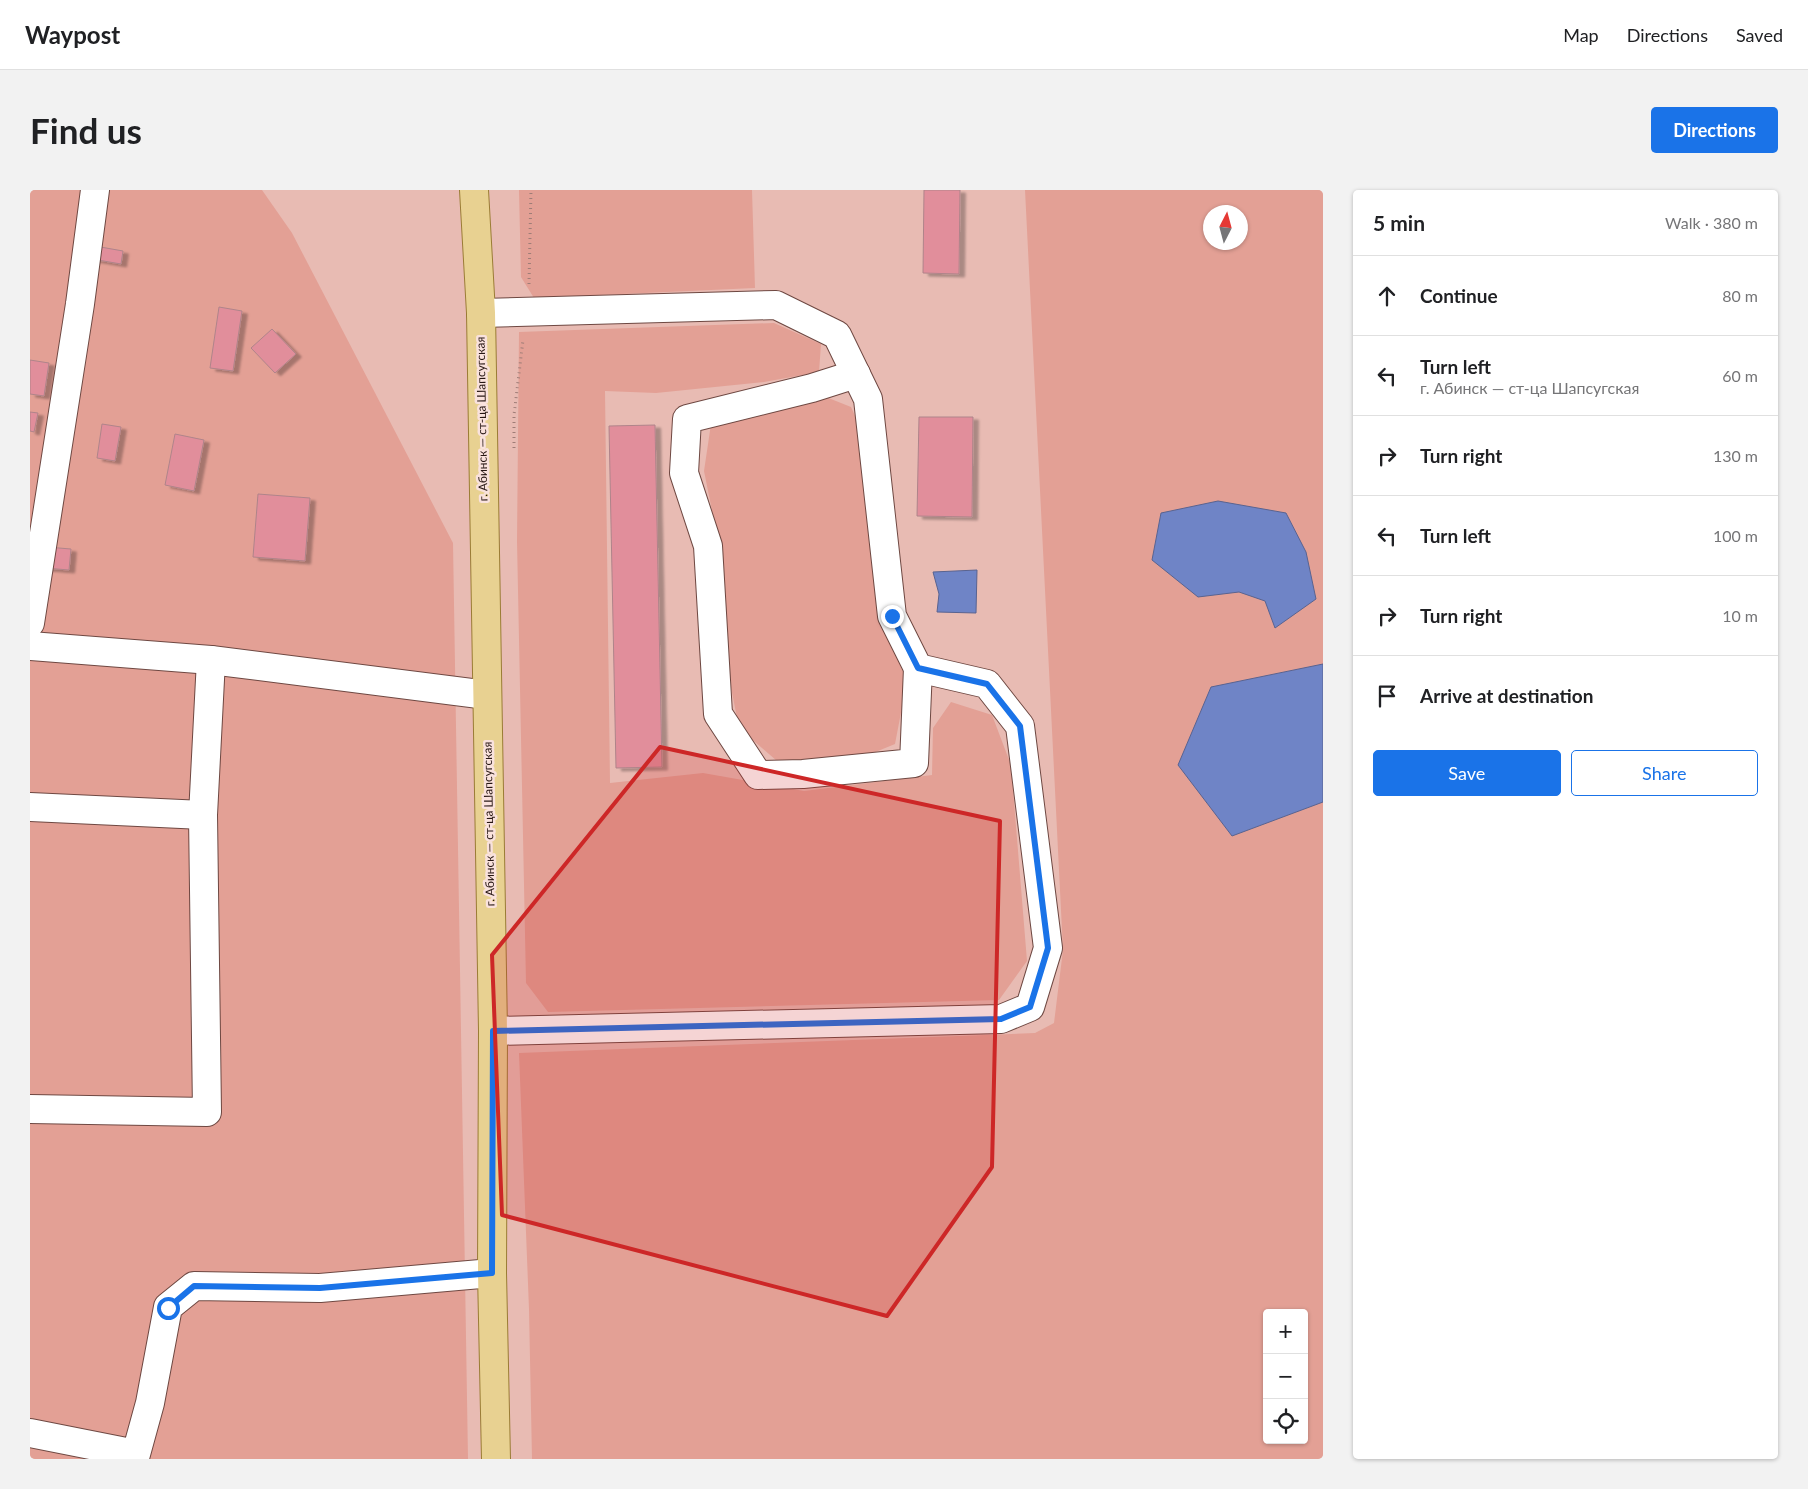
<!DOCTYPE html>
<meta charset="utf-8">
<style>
body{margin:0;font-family:Lato,sans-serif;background:#f2f2f2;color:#202124}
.controls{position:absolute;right:15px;bottom:15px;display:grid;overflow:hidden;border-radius:5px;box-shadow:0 1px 4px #0004}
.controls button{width:45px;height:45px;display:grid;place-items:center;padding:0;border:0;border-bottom:1px solid #e0e0e0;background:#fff;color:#202124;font:25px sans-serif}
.compass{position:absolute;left:1173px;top:15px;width:45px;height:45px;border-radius:50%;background:#fff;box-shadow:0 1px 4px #0004;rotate:6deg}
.stop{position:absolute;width:15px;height:15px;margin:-11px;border:4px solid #1a73e8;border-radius:50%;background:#fff}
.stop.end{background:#1a73e8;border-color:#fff;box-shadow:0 1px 5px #0008}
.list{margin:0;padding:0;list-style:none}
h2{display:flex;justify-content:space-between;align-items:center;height:65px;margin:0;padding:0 20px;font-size:21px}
h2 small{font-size:16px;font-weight:400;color:#757577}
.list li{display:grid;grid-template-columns:32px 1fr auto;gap:15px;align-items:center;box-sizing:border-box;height:80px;padding:0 20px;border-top:1px solid #e0e0e0}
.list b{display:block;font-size:19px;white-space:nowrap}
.list p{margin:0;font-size:16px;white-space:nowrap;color:#757577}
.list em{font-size:16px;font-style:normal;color:#757577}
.actions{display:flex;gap:10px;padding:15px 20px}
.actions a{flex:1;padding:11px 0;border:1px solid #1a73e8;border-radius:5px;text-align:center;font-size:18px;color:#1a73e8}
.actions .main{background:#1a73e8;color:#fff}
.icon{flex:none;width:28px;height:28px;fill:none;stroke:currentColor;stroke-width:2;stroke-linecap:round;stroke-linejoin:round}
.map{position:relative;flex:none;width:1293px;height:1269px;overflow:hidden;border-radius:5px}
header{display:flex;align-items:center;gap:30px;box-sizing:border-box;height:70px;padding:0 25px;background:#fff;border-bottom:1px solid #e0e0e0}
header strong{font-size:24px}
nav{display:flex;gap:28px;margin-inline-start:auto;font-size:18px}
.intro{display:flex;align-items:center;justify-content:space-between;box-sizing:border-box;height:120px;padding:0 30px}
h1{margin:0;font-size:35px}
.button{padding:12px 22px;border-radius:5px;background:#1a73e8;color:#fff;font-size:18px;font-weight:700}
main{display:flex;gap:30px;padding:0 30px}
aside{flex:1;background:#fff;border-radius:5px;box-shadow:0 1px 4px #0004}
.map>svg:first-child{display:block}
</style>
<header>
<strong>Waypost</strong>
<nav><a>Map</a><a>Directions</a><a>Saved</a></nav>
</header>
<div class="intro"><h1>Find us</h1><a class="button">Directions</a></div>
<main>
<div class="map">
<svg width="1293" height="1269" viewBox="0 0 1293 1269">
<defs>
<filter id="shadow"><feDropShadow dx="5.5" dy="3" stdDeviation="1" flood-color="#0004"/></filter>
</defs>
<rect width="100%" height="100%" fill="#e8bbb3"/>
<g fill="#e3a095" fill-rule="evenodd">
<polygon points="0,0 232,0 262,43 423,353 438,1269 0,1269"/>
<polygon points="489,0 722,0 725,98 504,108 491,87"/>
<path d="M995 0H1293V1269H502L499 1119 489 863 1005 843 1024 833 1033 760ZM1180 22H1210V52H1180ZM1237 1123H1274V1250H1237Z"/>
<polygon points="744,133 791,154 789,182 734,192 626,203 575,201 580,593 673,583 774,601 902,585 903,538 921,512 962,525 981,575 997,771 969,810 518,822 496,793 487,351 489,142"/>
<polygon points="796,207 821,217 831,239 854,438 877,491 865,554 826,570 747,571 709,538 695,467 689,355 674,281 681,234"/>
</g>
<g fill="#6f84c6" stroke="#596390">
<polygon points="1188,311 1256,323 1276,362 1286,409 1245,438 1235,411 1209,402 1168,407 1122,370 1131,323"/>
<polygon points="947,380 946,423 907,422 909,404 903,382"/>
<polygon points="1293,474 1293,612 1202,646 1148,575 1181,497"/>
</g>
<g fill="#e18e9b" stroke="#af848a" filter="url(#shadow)">
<polygon points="894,0 930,0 929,84 893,83"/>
<polygon points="65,56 93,61 91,74 62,69"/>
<polygon points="189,117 212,121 203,181 180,178"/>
<polygon points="242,139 266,164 245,183 221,158"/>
<polygon points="0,170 19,173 14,206 0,204"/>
<polygon points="0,222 8,223 4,242 0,241"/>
<polygon points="889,227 943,227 942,327 887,326"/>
<polygon points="72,234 91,237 85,271 67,268"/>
<polygon points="625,235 632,577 586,578 579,236"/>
<polygon points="145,244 174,250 164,301 135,295"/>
<polygon points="228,304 280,308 275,371 223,367"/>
<polygon points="17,357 41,359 39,380 15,378"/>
</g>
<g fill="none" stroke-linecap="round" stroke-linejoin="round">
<defs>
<g id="minor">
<polyline points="451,123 746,115 807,145 838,209 862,426 888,478 957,494 990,536 1018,758 1000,817 971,829 463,841"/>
<polyline points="826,184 782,198 657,229 654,283 678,356 688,524 728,585 773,584 884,573 888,478"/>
<polyline points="0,433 50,114 65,0"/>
<polyline points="0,456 181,470 457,505"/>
<polyline points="0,617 173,625"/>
<polyline points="0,919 177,922 173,625 181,470"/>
<polyline points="0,1243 106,1264 120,1213 138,1117 164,1096 290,1098 462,1083"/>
</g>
<polyline id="major" points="444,0 451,123 463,841 462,1083 466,1269"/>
</defs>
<use href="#minor" stroke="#6e4842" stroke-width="30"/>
<use href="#major" stroke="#9a7c35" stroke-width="30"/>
<g stroke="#9f7d77" stroke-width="3" stroke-dasharray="1 4" stroke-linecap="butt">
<polyline points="499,94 501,0"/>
<polyline points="484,258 484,225 493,150"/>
</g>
<use href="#minor" stroke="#fff" stroke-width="28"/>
<use href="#major" stroke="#e8d191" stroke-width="28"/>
</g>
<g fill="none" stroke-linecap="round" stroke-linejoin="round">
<polyline stroke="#1a73e8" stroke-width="6" points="138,1118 164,1096 290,1098 462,1083 463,841 971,829 1000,817 1018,758 990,536 957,494 888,478 862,426"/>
</g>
<path fill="#cd2727" fill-opacity="0.2" stroke="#cd2727" stroke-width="4" stroke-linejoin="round" d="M630 557 970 631 962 977 857 1126 472 1025 462 765Z"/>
<g text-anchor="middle" stroke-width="5" stroke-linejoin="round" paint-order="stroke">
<g font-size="12" fill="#261613" stroke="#f9e2dd">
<text transform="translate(452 229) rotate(-91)" y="4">г. Абинск — ст-ца Шапсугская</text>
<text transform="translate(459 634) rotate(-91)" y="4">г. Абинск — ст-ца Шапсугская</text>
</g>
</g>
</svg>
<div class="controls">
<button>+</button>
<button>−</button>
<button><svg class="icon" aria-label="locate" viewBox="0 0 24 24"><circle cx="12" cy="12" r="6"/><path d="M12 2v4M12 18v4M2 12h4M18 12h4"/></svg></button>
</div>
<svg class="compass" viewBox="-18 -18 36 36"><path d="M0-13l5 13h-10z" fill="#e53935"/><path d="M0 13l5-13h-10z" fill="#757577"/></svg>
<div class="stop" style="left:138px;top:1118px"></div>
<div class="stop end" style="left:862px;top:426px"></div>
</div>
<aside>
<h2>5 min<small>Walk · 380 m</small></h2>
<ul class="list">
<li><svg class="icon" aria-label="ahead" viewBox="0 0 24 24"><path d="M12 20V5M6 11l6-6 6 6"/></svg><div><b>Continue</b></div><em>80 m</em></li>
<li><svg class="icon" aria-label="left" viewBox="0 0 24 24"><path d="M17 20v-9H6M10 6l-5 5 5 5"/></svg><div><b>Turn left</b><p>г. Абинск — ст-ца Шапсугская</p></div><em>60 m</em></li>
<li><svg class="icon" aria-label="right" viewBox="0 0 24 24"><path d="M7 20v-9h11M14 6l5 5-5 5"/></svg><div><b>Turn right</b></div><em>130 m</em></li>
<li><svg class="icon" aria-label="left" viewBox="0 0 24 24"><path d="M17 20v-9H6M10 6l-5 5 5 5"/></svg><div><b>Turn left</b></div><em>100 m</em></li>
<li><svg class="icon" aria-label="right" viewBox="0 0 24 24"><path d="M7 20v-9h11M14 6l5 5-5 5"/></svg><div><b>Turn right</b></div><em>10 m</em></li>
<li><svg class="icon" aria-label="arrive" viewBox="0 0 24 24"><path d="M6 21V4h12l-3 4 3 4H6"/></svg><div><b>Arrive at destination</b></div></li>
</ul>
<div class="actions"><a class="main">Save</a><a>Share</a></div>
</aside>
</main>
